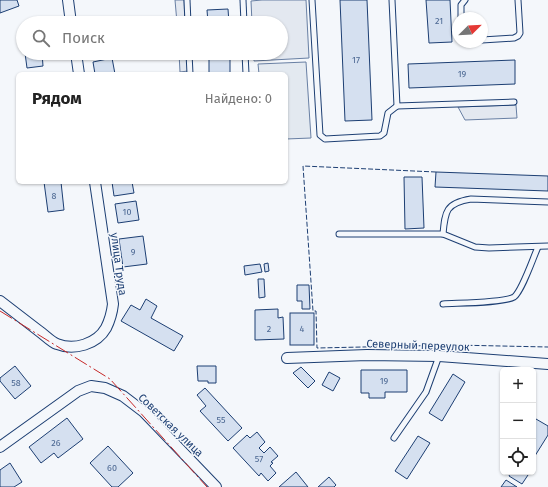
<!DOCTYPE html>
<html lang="ru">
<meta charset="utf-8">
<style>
body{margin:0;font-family:"Fira Sans",sans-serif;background:#f2f2f2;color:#222}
.controls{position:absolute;right:12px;bottom:12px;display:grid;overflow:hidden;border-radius:6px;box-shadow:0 1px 3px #0004}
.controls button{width:36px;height:36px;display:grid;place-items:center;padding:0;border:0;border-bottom:1px solid #e0e0e0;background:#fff;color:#222;font:20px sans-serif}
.compass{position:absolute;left:452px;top:12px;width:36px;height:36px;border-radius:50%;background:#fff;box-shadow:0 1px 3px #0004;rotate:66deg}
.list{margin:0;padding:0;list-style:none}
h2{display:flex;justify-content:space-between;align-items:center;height:52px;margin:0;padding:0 16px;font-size:17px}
h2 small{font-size:13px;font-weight:400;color:#767676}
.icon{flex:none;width:22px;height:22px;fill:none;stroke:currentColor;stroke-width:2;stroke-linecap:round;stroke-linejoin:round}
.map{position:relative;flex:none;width:548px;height:487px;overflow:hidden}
.search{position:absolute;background:#fff;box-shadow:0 1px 3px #0004;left:16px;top:16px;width:272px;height:44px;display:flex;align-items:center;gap:10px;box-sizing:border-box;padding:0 14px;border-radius:22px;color:#767676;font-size:15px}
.panel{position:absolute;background:#fff;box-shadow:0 1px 3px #0004;left:16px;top:72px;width:272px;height:112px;border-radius:6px}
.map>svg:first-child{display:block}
</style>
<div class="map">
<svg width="548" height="487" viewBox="0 0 548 487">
<rect width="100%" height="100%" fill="#f4f7fb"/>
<polygon fill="#e3e9f0" stroke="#687fa3" points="306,62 311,138 286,139 286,74 259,74 258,64"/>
<g fill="#e3e8f0" stroke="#687fa3">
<polygon points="175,0 184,0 185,23 177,23"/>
<polygon points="262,0 306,0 309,58 254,61 254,53 281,53 281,23 252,23 251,1"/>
<polygon points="179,53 187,53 188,71 180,72"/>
<polygon points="516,105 517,118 465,120 458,107"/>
</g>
<g fill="#d5e0f0" stroke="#1d3f73">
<polygon points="0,0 17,0 19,6 0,13"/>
<polygon points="340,0 367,0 372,120 345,121"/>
<polygon points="426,0 450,0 452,42 429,43"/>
<polygon points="228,9 229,23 208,23 207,10"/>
<polygon points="25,53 42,53 43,66 27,68"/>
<polygon points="209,53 230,53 230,73 209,74"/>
<polygon points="112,58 115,74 95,74 93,62"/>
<polygon points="515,60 515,84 409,88 408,64"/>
<polygon points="436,172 548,176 548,191 435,187"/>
<polygon points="404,177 422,177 424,228 405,229"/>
<polygon points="44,182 61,182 64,210 48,212"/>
<polygon points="112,182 132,182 134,193 114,196"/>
<polygon points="136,201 139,220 118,223 115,204"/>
<polygon points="143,236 147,264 123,267 119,239"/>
<polygon points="268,263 269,271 265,272 264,264"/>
<polygon points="260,264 262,272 245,275 244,266"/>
<polygon points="258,279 264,279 265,297 259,298"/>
<polygon points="297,285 309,285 310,309 302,309 302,301 297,301"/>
<polygon points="146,299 157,306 151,318 183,336 174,351 121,321 131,305 140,310"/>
<polygon points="278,309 278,318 283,317 284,339 255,340 255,310"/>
<rect x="290" y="313" width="24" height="32"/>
<polygon points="15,366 31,386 15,399 0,381 0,378"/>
<polygon points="197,366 216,366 216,383 208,383 208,381 198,381"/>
<polygon points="301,367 315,381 308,388 293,373"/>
<polygon points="361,370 407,370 407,392 385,392 385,398 369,398 369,393 361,393"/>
<polygon points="329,372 340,378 333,391 322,385"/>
<polygon points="453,374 465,382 442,421 429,413"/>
<polygon points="205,388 242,428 228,441 200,411 206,406 197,395"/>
<polygon points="67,418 83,439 58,458 54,453 41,463 29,447"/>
<polygon points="536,419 548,426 548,435 533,459 533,423"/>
<polygon points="257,432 265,442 259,448 264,453 270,447 278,456 271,462 273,463 270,466 276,473 268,481 261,473 259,476 233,448 247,435 250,438"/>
<polygon points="418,436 430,443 407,479 395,471"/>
<polygon points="108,446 133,473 118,487 112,487 90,463"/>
<polygon points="10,463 22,482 14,487 0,487 0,470"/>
<polygon points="296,472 308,487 279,487"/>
<polygon points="511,472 530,472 522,484 509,476"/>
<polygon points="329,477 336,485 334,487 318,487"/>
<polygon points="506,480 517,487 501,487"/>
</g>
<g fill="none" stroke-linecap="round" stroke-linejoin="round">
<defs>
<g id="service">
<polyline points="187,0 188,23"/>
<polyline points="243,0 244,23"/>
<polyline points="312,0 320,135 325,139 380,136 384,133 388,113 397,106"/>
<polyline points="392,0 397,106 514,102"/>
<polyline points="461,18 461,5 465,0"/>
<polyline points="482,40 514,38 518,36 520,33 518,0"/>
<polyline points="189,53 190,74"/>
<polyline points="245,53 246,74"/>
<polyline points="339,234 443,234 475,247 489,248 548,246"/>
<path d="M443 234C445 211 446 203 471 199L548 202"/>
<path d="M443 304C456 303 505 303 514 297 522 291 533 258 538 247"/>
<polyline points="394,438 426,392 439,356"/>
</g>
<g id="minor">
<polyline points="68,0 71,23"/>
<polyline points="76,53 79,74"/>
<path d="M0 301C13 311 26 321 39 331 45 335 51 342 57 344 74 351 97 344 106 328 110 320 112 313 113 304L95 182"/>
<polyline points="287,358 367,355 439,356 548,364"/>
<polyline points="0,447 78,391 91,386 105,388 123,396 144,412 216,487"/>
</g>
</defs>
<use href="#service" stroke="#1d3f73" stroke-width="7"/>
<use href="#minor" stroke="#1d3f73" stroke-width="12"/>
<use href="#service" stroke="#f4f7fb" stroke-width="5"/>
<use href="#minor" stroke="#f4f7fb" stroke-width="10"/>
<polyline stroke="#1d3f73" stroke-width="1" stroke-dasharray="5 2" stroke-linecap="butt" points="436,172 303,166 313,311 316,311 317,348 454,345 548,347"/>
<polyline stroke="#c62828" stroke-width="1" stroke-dasharray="14 3 2 3" stroke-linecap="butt" points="0,311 110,379 207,487"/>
</g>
<g text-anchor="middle" stroke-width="3" stroke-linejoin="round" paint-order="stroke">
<g font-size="9" fill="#4b6792">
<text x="439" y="24">21</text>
<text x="356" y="63">17</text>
<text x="462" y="77">19</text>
<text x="54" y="199">8</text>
<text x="127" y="215">10</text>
<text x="133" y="255">9</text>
<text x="269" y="332">2</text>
<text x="302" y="332">4</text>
<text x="384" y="384">19</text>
<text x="16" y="386">58</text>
<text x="221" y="423">55</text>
<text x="56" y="446">26</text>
<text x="259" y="462">57</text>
<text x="112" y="471">60</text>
</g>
<g font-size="11" fill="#1d3f73" stroke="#f4f7fb">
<text transform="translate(119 264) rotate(82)" y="4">улица Труда</text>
<text transform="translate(418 345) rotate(2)" y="4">Северный переулок</text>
<text transform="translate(171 425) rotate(44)" y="4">Советская улица</text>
</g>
</g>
</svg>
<div class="controls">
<button>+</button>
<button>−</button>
<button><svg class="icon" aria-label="locate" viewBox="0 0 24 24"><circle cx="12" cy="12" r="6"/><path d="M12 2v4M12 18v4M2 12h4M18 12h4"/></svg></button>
</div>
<svg class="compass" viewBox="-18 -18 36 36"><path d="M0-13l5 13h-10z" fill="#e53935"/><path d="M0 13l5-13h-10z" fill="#767676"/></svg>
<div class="search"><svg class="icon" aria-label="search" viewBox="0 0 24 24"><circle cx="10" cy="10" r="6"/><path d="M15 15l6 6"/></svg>Поиск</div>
<section class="panel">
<h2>Рядом<small>Найдено: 0</small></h2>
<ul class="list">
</ul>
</section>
</div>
